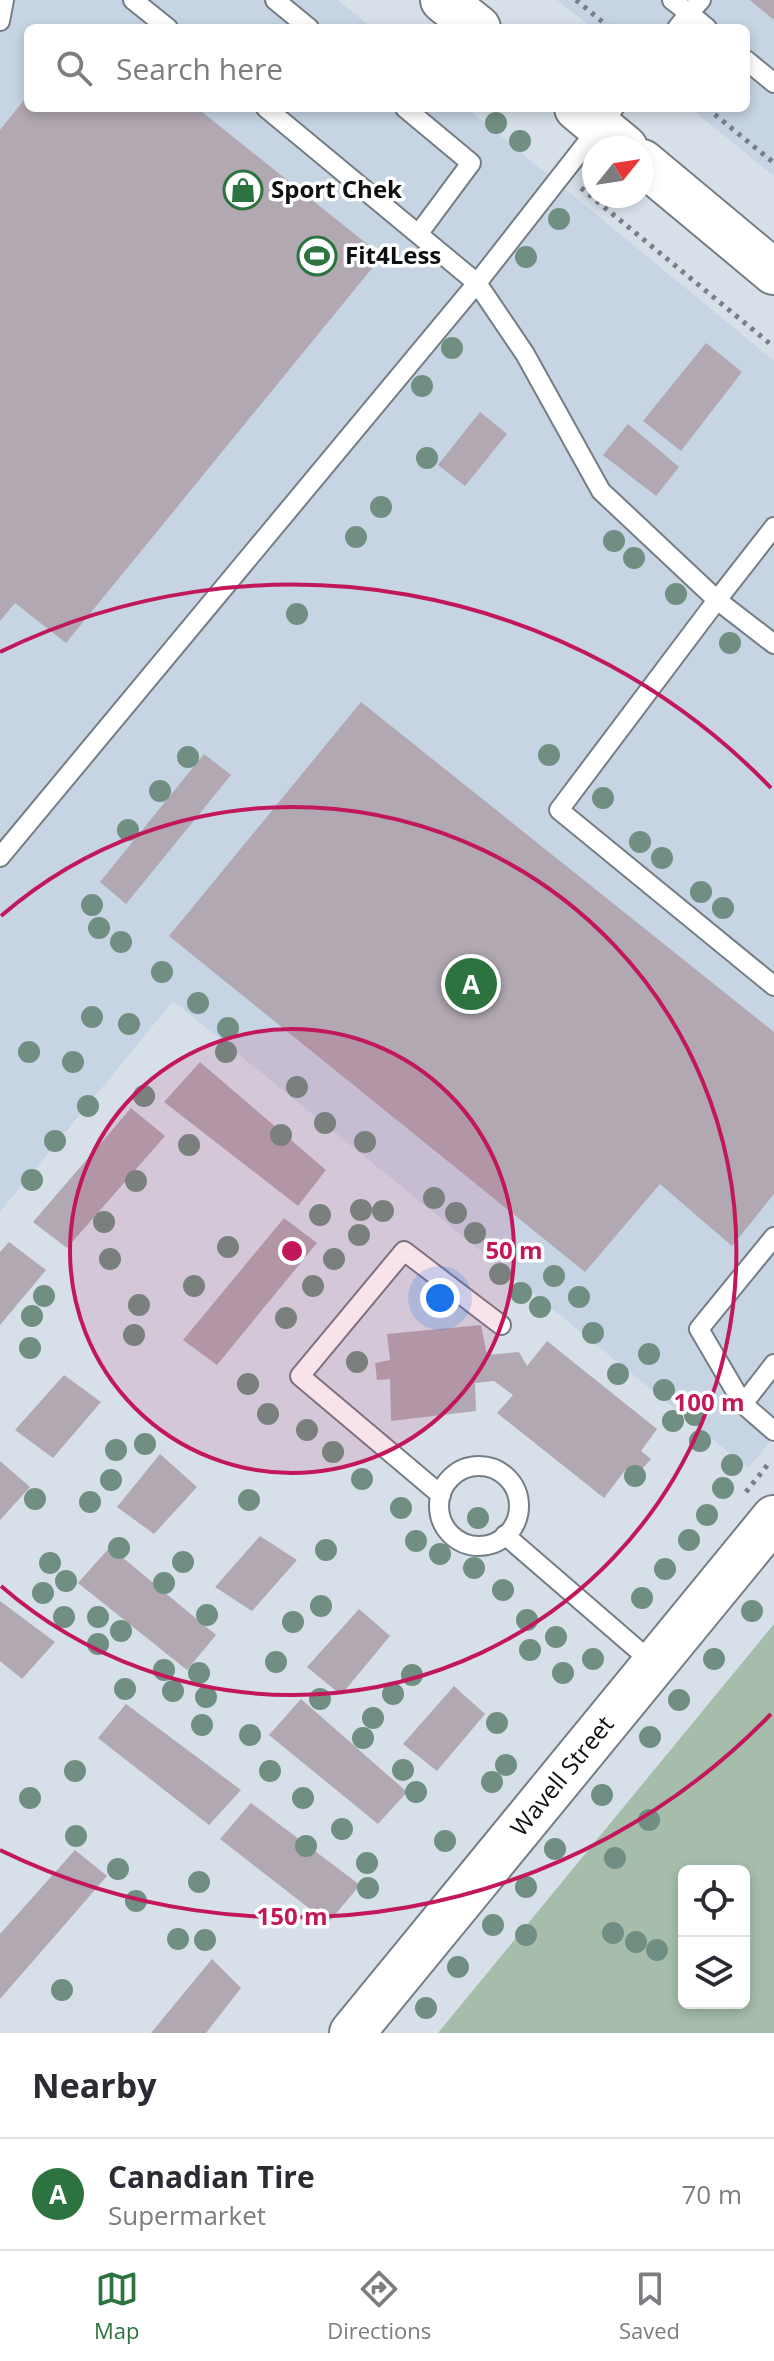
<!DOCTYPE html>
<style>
body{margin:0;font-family:"Open Sans",sans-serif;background:#f7f7f7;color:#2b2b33}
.controls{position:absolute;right:24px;bottom:24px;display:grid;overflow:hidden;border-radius:12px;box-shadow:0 4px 12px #0003}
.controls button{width:72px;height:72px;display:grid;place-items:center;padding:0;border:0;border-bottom:2px solid #e1e1e2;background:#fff;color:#2b2b33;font:40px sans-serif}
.compass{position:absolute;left:582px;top:136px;width:72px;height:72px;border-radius:50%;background:#fff;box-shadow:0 4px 12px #0003;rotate:60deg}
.you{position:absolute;left:440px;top:1298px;width:28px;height:28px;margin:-20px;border:6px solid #fff;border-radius:50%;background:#1a73e8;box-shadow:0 0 0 12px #1a73e833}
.badge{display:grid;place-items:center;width:52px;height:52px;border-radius:50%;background:#2c7340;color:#fff;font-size:26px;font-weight:700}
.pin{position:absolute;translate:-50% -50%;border:4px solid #fff;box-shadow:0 2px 8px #0006}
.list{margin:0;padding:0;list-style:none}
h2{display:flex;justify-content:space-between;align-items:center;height:104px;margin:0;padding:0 32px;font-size:34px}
h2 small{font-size:26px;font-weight:400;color:#7c7c81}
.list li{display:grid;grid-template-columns:52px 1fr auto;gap:24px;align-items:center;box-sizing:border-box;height:112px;padding:0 32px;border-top:2px solid #e1e1e2}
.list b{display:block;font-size:30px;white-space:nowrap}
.list p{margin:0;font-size:26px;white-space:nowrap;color:#7c7c81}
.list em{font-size:26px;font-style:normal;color:#7c7c81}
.icon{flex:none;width:44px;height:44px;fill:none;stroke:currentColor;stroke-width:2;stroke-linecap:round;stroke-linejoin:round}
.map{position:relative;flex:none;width:774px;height:2033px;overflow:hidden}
.search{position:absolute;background:#fff;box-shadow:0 4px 12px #0003;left:24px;right:24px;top:24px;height:88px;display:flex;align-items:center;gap:20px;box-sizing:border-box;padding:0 28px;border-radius:12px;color:#7c7c81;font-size:30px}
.sheet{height:216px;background:#fff}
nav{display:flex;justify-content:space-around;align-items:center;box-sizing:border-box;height:112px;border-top:2px solid #e1e1e2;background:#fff;font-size:22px;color:#7c7c81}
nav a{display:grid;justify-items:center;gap:4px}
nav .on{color:#2c7340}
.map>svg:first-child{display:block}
</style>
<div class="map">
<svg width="774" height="2033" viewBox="0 0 774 2033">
<rect width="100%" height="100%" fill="#d7e0e9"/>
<g fill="#c6d4e3">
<polygon points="0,0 338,0 372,28 28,28 28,108 467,108 774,361 774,1437 748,1468 173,1001 0,1212"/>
<polygon points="557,0 774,0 774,176 690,108 746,108 746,28 592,28"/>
</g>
<path fill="#a6bdab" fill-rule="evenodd" d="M774 1624V2033H438ZM684 1871H744V2003H684Z"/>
<g fill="#b1a8b1">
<polygon points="750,0 774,0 774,20"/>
<polygon points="28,95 28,108 197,108 382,256 66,643 15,603 0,621 0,130"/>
<polygon points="706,343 742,372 681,451 643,421"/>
<polygon points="480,412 507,434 465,486 438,465"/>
<polygon points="628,424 679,467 656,496 603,455"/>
<polygon points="361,702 774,1032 774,1194 732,1246 660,1184 585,1272 169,936"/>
<polygon points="204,754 231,775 126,904 100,882"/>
<polygon points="200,1062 326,1170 298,1206 164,1102"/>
<polygon points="131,1108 165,1136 67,1248 33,1222"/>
<polygon points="284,1218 317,1243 217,1365 183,1340"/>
<polygon points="9,1242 46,1270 0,1325 0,1252"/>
<polygon points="481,1325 487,1355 519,1352 527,1366 547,1341 657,1429 641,1451 651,1459 636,1476 626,1469 604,1498 497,1413 513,1395 494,1381 475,1383 476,1411 391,1421 390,1379 377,1380 375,1363 390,1360 387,1334"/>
<polygon points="64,1375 101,1402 53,1458 15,1430"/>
<polygon points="160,1454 197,1487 154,1534 117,1507"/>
<polygon points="0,1461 30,1487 0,1520"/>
<polygon points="260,1536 297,1560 252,1611 215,1587"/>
<polygon points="110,1547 216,1635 187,1670 78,1583"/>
<polygon points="0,1601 55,1642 22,1679 0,1661"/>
<polygon points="359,1609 390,1636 341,1695 307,1667"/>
<polygon points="454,1686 485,1714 437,1771 403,1744"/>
<polygon points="301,1699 407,1792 378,1824 269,1735"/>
<polygon points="126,1704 241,1790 209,1825 98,1738"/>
<polygon points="251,1803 360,1885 328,1923 220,1839"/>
<polygon points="75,1850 107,1876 0,1999 0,1934"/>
<polygon points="212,1959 241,1988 206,2033 151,2033"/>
</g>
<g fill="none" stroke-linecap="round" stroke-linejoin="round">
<defs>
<g id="service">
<polyline points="133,0 168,28"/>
<polyline points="275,0 309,28"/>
<polyline points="672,0 689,13 677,28"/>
<polyline points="701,0 689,13 707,28"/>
<polyline points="0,21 4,0"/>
<polyline points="746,60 774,83"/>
<polyline points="266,108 477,283 525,354 601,491 717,600 559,810 774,986"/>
<polyline points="405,108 471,163 419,233"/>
<polyline points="774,527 717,600 774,644"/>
<polyline points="0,857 477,283 614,108"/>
<polyline points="774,1237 699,1329 743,1404 774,1431"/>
<polyline points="743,1404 774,1364"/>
<circle cx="479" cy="1506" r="40"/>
<polyline points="441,1495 300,1376 404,1251 501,1325"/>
<polyline points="505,1535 653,1663"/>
</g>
<g id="tertiary">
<path id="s1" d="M352 2033 774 1518"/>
</g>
<g id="secondary">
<polyline points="443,0 478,28"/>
<polyline points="577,108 625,148"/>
<polyline points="642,162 774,272"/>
</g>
</defs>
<use href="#service" stroke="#757d85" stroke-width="22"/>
<use href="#tertiary" stroke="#757d85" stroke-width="48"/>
<use href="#secondary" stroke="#757d85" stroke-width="48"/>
<g stroke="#787e84" stroke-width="5" stroke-dasharray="4 6" stroke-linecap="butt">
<polyline points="576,0 610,28"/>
<polyline points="707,108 774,163"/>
<polyline points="581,188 774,347"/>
<polyline points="746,1492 769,1463"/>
</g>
<use href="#service" stroke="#fff" stroke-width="18"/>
<use href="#tertiary" stroke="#fff" stroke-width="44"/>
<use href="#secondary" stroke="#fff" stroke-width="44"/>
</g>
<g fill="#708f82">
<circle cx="496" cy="123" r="11"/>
<circle cx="520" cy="141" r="11"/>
<circle cx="559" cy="219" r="11"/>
<circle cx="526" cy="257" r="11"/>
<circle cx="452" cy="348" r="11"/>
<circle cx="422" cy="386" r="11"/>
<circle cx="427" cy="458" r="11"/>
<circle cx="381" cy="507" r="11"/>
<circle cx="356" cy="537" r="11"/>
<circle cx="614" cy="541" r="11"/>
<circle cx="634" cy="558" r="11"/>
<circle cx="676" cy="594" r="11"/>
<circle cx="297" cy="614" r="11"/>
<circle cx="730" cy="643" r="11"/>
<circle cx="549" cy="755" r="11"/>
<circle cx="188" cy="757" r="11"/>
<circle cx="160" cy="791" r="11"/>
<circle cx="603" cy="798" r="11"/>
<circle cx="128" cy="830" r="11"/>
<circle cx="640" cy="842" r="11"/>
<circle cx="662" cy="858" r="11"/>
<circle cx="701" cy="892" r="11"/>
<circle cx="92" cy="905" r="11"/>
<circle cx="723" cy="908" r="11"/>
<circle cx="99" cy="928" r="11"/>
<circle cx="121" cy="942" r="11"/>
<circle cx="162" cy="972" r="11"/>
<circle cx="198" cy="1003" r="11"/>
<circle cx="92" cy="1017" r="11"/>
<circle cx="129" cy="1024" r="11"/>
<circle cx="228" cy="1028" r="11"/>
<circle cx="29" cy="1052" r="11"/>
<circle cx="226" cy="1052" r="11"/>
<circle cx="73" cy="1062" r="11"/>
<circle cx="297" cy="1087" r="11"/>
<circle cx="144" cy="1096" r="11"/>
<circle cx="88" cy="1106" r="11"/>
<circle cx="325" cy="1123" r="11"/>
<circle cx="281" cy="1135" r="11"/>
<circle cx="55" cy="1141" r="11"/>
<circle cx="365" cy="1142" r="11"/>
<circle cx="189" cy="1145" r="11"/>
<circle cx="32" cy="1180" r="11"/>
<circle cx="136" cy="1181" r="11"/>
<circle cx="434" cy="1198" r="11"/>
<circle cx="361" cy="1210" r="11"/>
<circle cx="383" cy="1211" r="11"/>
<circle cx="456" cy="1213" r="11"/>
<circle cx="320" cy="1215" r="11"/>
<circle cx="104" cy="1222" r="11"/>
<circle cx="475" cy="1233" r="11"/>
<circle cx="359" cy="1235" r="11"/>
<circle cx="228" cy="1247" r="11"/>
<circle cx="110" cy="1259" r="11"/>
<circle cx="334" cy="1259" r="11"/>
<circle cx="500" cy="1274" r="11"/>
<circle cx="554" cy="1276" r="11"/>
<circle cx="194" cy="1286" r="11"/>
<circle cx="313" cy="1286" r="11"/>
<circle cx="521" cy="1293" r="11"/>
<circle cx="44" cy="1296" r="11"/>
<circle cx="579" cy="1297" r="11"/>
<circle cx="139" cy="1305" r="11"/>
<circle cx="540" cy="1307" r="11"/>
<circle cx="32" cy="1316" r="11"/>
<circle cx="286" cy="1318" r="11"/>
<circle cx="593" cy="1333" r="11"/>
<circle cx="134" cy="1335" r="11"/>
<circle cx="30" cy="1348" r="11"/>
<circle cx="649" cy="1354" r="11"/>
<circle cx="357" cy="1362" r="11"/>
<circle cx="618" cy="1374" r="11"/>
<circle cx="248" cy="1384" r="11"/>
<circle cx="664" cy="1390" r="11"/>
<circle cx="268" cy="1414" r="11"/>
<circle cx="695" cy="1415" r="11"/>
<circle cx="673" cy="1421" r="11"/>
<circle cx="307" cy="1430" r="11"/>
<circle cx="700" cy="1441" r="11"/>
<circle cx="145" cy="1444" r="11"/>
<circle cx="116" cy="1450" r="11"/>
<circle cx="333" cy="1452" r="11"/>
<circle cx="732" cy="1465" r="11"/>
<circle cx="635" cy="1476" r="11"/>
<circle cx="362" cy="1479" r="11"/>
<circle cx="111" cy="1480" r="11"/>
<circle cx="723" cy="1488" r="11"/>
<circle cx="35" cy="1499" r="11"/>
<circle cx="249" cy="1500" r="11"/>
<circle cx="90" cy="1502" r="11"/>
<circle cx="401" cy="1508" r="11"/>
<circle cx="707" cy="1515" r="11"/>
<circle cx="478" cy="1518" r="11"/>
<circle cx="689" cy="1540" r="11"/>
<circle cx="416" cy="1541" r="11"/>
<circle cx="119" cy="1548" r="11"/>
<circle cx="326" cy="1550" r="11"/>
<circle cx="440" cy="1554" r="11"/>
<circle cx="183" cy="1562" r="11"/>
<circle cx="50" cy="1563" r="11"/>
<circle cx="474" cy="1568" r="11"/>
<circle cx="665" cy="1569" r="11"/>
<circle cx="66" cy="1581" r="11"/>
<circle cx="164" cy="1583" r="11"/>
<circle cx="503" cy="1590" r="11"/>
<circle cx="43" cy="1593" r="11"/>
<circle cx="642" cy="1598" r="11"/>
<circle cx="321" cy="1606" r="11"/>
<circle cx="752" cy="1611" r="11"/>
<circle cx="207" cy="1615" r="11"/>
<circle cx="64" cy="1617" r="11"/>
<circle cx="98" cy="1617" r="11"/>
<circle cx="527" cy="1620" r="11"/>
<circle cx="293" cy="1622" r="11"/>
<circle cx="121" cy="1631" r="11"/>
<circle cx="556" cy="1637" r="11"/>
<circle cx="98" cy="1644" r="11"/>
<circle cx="530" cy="1650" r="11"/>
<circle cx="593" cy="1659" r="11"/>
<circle cx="714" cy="1659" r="11"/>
<circle cx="276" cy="1662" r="11"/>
<circle cx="164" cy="1670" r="11"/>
<circle cx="199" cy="1673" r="11"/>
<circle cx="563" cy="1673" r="11"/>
<circle cx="412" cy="1675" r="11"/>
<circle cx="125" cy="1689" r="11"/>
<circle cx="173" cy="1691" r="11"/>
<circle cx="393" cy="1694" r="11"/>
<circle cx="206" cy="1697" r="11"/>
<circle cx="320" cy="1699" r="11"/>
<circle cx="679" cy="1700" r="11"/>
<circle cx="373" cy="1718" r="11"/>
<circle cx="497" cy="1723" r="11"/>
<circle cx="202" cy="1725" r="11"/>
<circle cx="250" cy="1735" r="11"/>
<circle cx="650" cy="1737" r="11"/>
<circle cx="363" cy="1738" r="11"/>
<circle cx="506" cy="1765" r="11"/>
<circle cx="403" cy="1770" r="11"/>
<circle cx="75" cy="1771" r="11"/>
<circle cx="270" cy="1771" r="11"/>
<circle cx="492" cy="1782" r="11"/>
<circle cx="416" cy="1792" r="11"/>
<circle cx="602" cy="1795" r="11"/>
<circle cx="30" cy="1798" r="11"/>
<circle cx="303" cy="1798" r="11"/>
<circle cx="649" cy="1820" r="11"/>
<circle cx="342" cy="1829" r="11"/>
<circle cx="76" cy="1836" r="11"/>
<circle cx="445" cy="1841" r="11"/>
<circle cx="306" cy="1846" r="11"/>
<circle cx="555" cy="1849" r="11"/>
<circle cx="615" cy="1858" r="11"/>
<circle cx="367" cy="1863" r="11"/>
<circle cx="118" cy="1869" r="11"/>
<circle cx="199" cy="1882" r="11"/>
<circle cx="526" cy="1887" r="11"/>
<circle cx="368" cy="1888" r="11"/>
<circle cx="136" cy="1901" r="11"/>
<circle cx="493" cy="1925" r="11"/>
<circle cx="613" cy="1933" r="11"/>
<circle cx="526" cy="1935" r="11"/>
<circle cx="178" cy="1939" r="11"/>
<circle cx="205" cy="1940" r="11"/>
<circle cx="636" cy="1942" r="11"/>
<circle cx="657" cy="1950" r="11"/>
<circle cx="458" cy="1967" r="11"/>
<circle cx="62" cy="1990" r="11"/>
<circle cx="426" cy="2008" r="11"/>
</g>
<circle cx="292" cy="1251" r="222" fill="#c2185b" fill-opacity=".12"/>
<g fill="none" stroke="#c2185b" stroke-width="4">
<circle cx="292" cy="1251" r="222"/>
<path d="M1 916A444 444 0 1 1 1 1586"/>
<path d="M771 1714A666 666 0 0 1 0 1850M0 652A666 666 0 0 1 771 788"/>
</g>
<defs>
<symbol id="shop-ring" viewBox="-11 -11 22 22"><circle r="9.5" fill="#fff" stroke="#2c7340" stroke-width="1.5"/><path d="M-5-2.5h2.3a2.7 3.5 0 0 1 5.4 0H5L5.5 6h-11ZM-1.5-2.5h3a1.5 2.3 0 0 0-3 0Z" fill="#2c7340"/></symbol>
<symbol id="stadium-ring" viewBox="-11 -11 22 22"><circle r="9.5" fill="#fff" stroke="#2c7340" stroke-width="1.5"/><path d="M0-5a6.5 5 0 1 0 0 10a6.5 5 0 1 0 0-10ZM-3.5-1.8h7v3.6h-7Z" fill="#2c7340"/></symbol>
</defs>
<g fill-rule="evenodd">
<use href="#shop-ring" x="221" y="168" width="44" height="44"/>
<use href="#stadium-ring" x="295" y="234" width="44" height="44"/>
</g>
<g text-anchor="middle" stroke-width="7" stroke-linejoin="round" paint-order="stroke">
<g font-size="24" font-weight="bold" fill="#0d1013" stroke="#fff" text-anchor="start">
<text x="271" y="198">Sport Chek</text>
<text x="345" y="264">Fit4Less</text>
</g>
<g font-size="24" fill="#0d1013" stroke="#fff">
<text dy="8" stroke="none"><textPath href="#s1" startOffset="332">Wavell Street</textPath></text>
</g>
</g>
<circle cx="292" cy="1251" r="12" fill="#c2185b" stroke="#fff" stroke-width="4"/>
<g font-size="24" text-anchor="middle" font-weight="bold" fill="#c2185b" stroke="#fff" stroke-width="7" stroke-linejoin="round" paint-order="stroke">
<text x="514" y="1259">50 m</text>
<text x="709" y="1411">100 m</text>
<text x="292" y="1925">150 m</text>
</g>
</svg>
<div class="controls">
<button><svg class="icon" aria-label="locate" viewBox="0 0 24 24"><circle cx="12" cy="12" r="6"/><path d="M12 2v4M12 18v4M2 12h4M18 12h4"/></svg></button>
<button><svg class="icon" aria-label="layers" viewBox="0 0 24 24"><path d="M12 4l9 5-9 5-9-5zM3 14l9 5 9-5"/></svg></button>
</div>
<svg class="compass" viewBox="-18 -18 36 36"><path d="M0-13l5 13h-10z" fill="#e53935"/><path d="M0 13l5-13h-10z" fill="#7c7c81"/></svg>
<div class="you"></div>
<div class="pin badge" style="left:471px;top:984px">A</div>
<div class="search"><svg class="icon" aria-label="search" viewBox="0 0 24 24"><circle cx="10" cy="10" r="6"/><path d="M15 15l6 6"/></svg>Search here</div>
</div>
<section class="sheet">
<h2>Nearby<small></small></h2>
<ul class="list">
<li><span class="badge">A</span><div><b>Canadian Tire</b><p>Supermarket</p></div><em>70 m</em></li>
</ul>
</section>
<nav>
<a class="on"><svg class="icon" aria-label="map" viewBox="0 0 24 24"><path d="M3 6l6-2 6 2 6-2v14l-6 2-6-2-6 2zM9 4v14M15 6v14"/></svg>Map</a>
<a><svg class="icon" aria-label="directions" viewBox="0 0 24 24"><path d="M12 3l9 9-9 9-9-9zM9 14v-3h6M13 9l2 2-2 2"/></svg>Directions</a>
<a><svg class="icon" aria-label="saved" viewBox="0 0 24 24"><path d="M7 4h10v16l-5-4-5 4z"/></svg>Saved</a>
</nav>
